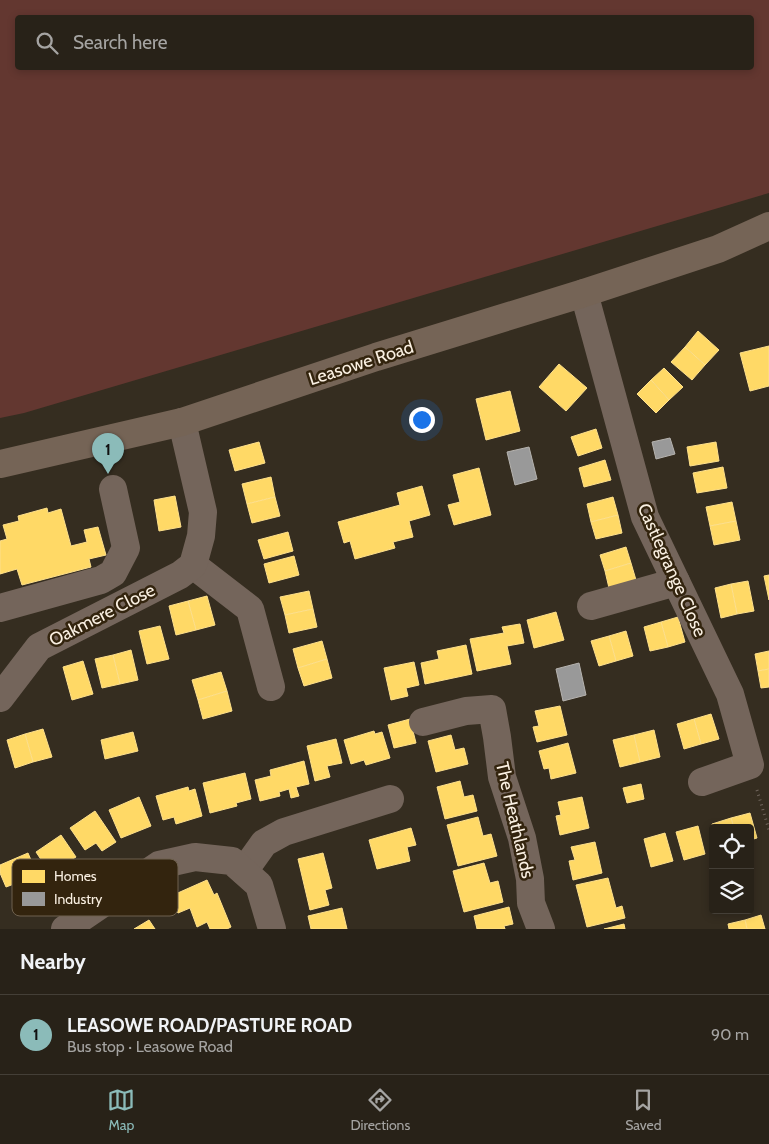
<!DOCTYPE html>
<meta charset="utf-8">
<style>
body{margin:0;font-family:Cabin,sans-serif;background:#302a21;color:#f1f3f6}
.controls{position:absolute;right:15px;bottom:15px;display:grid;overflow:hidden;border-radius:5px;box-shadow:0 2px 8px #0003}
.controls button{width:45px;height:45px;display:grid;place-items:center;padding:0;border:0;border-bottom:1px solid #443f37;background:#282218;color:#f1f3f6;font:25px sans-serif}
.you{position:absolute;left:421px;top:419px;width:18px;height:18px;margin:-12px;border:4px solid #fff;border-radius:50%;background:#1a73e8;box-shadow:0 0 0 8px #1a73e833}
.badge{display:grid;place-items:center;width:32px;height:32px;border-radius:50%;background:#8bbbb9;color:#111;font-size:16px;font-weight:700}
.pin{position:absolute;translate:-50% -41px;filter:drop-shadow(0 1px 2px #0008)}
.pin::after{content:'';position:absolute;top:26px;width:18px;height:15px;background:inherit;clip-path:polygon(0 0,100% 0,50% 100%)}
.list{margin:0;padding:0;list-style:none}
h2{display:flex;justify-content:space-between;align-items:center;height:65px;margin:0;padding:0 20px;font-size:21px}
h2 small{font-size:16px;font-weight:400;color:#a5a4a2}
.list li{display:grid;grid-template-columns:32px 1fr auto;gap:15px;align-items:center;box-sizing:border-box;height:80px;padding:0 20px;border-top:1px solid #443f37}
.list b{display:block;font-size:19px;white-space:nowrap}
.list p{margin:0;font-size:16px;white-space:nowrap;color:#a5a4a2}
.list em{font-size:16px;font-style:normal;color:#a5a4a2}
.icon{flex:none;width:28px;height:28px;fill:none;stroke:currentColor;stroke-width:2;stroke-linecap:round;stroke-linejoin:round}
.map{position:relative;flex:none;width:769px;height:929px;overflow:hidden}
.search{position:absolute;background:#282218;box-shadow:0 2px 8px #0003;left:15px;right:15px;top:15px;height:55px;display:flex;align-items:center;gap:12px;box-sizing:border-box;padding:0 18px;border-radius:5px;color:#a5a4a2;font-size:19px}
.sheet{height:145px;background:#282218}
nav{display:flex;justify-content:space-around;align-items:center;box-sizing:border-box;height:70px;border-top:1px solid #443f37;background:#282218;font-size:14px;color:#a5a4a2}
nav a{display:grid;justify-items:center;gap:2px}
nav .on{color:#8bbbb9}
.map>svg:first-child{display:block}
</style>
<div class="map">
<svg width="769" height="929" viewBox="0 0 769 929">
<rect width="100%" height="100%" fill="#352d20"/>
<path fill="#633730" fill-rule="evenodd" d="M0 0H769V193L24 413 0 418ZM18 18H752V68H18Z"/>
<g fill="#ffd966" stroke="#fee08b">
<polygon points="698,331 719,350 705,365 685,347"/>
<polygon points="769,346 769,386 750,391 740,353"/>
<polygon points="685,347 705,365 692,380 671,362"/>
<polygon points="559,364 587,388 566,411 539,387"/>
<polygon points="664,368 683,387 669,400 651,380"/>
<polygon points="651,380 669,400 656,413 637,394"/>
<polygon points="510,391 520,431 486,440 476,399"/>
<polygon points="596,429 602,448 578,456 571,437"/>
<polygon points="259,442 265,463 235,471 229,450"/>
<polygon points="716,442 719,461 690,466 687,447"/>
<polygon points="605,460 611,480 584,487 579,468"/>
<polygon points="723,467 727,488 697,493 693,473"/>
<polygon points="479,468 491,515 454,525 448,505 460,502 453,475"/>
<polygon points="271,477 275,497 247,504 242,484"/>
<polygon points="422,486 430,515 409,521 413,537 393,542 395,548 355,559 350,541 344,543 338,522 400,505 397,493"/>
<polygon points="175,496 181,527 159,531 154,500"/>
<polygon points="275,497 280,516 252,523 247,504"/>
<polygon points="613,497 618,515 591,522 587,504"/>
<polygon points="732,502 736,521 710,526 706,507"/>
<polygon points="47,508 48,513 61,509 71,546 87,542 84,530 98,527 106,555 89,559 91,567 22,585 17,569 0,574 0,541 7,539 3,525 19,521 18,516"/>
<polygon points="618,515 622,533 596,539 591,522"/>
<polygon points="736,521 740,540 714,545 710,526"/>
<polygon points="288,532 293,551 264,559 258,540"/>
<polygon points="626,547 631,563 605,571 600,555"/>
<polygon points="294,556 299,575 269,583 264,564"/>
<polygon points="631,563 636,580 609,588 605,571"/>
<polygon points="769,575 769,600 764,576"/>
<polygon points="748,581 754,611 737,614 731,584"/>
<polygon points="731,584 737,614 721,618 715,588"/>
<polygon points="309,591 313,609 285,615 280,597"/>
<polygon points="207,596 215,625 196,630 188,601"/>
<polygon points="188,601 196,630 176,635 169,606"/>
<polygon points="313,609 317,627 289,633 285,615"/>
<polygon points="556,612 564,640 534,648 527,620"/>
<polygon points="678,617 685,642 668,647 661,622"/>
<polygon points="661,622 668,647 650,651 644,627"/>
<polygon points="520,624 524,643 507,646 511,664 477,671 470,639 504,633 502,627"/>
<polygon points="160,626 169,659 147,664 139,631"/>
<polygon points="626,631 633,656 616,661 609,636"/>
<polygon points="609,636 616,661 599,666 591,641"/>
<polygon points="322,641 327,659 298,668 293,649"/>
<polygon points="466,645 472,674 425,684 421,663 439,659 437,651"/>
<polygon points="131,650 138,680 120,684 113,655"/>
<polygon points="769,651 769,669 758,671 755,654"/>
<polygon points="113,655 120,684 102,688 95,659"/>
<polygon points="327,659 332,678 304,686 298,668"/>
<polygon points="83,661 93,694 72,700 63,667"/>
<polygon points="414,662 419,685 406,688 408,696 391,700 384,668"/>
<polygon points="769,669 769,687 761,688 758,671"/>
<polygon points="221,672 227,691 198,700 192,680"/>
<polygon points="227,691 232,711 203,719 198,700"/>
<polygon points="560,706 567,735 537,742 533,727 539,726 535,711"/>
<polygon points="711,714 719,739 701,744 694,719"/>
<polygon points="410,719 416,743 394,748 388,725"/>
<polygon points="694,719 701,744 684,749 677,724"/>
<polygon points="43,729 52,757 33,762 25,734"/>
<polygon points="654,730 660,757 640,762 634,735"/>
<polygon points="374,731 375,734 382,732 390,758 366,765 364,760 351,764 344,740"/>
<polygon points="133,732 138,751 105,759 101,740"/>
<polygon points="25,734 33,762 15,768 7,740"/>
<polygon points="451,735 455,750 464,748 468,764 436,772 428,741"/>
<polygon points="634,735 640,762 620,767 613,740"/>
<polygon points="336,739 342,763 327,766 330,777 315,781 307,746"/>
<polygon points="568,743 576,773 551,779 549,768 544,769 539,751"/>
<polygon points="304,761 309,784 296,787 299,796 291,798 289,789 279,792 280,796 260,801 255,780 271,776 270,770"/>
<polygon points="245,773 251,799 236,803 237,806 210,813 203,783"/>
<polygon points="460,781 464,797 473,795 477,811 445,819 437,787"/>
<polygon points="641,784 644,799 627,803 623,788"/>
<polygon points="188,787 189,791 195,789 202,816 176,824 174,817 163,820 156,796"/>
<polygon points="139,797 151,826 121,838 109,810"/>
<polygon points="582,797 589,828 560,835 556,816 561,815 558,802"/>
<polygon points="95,811 116,842 102,851 96,843 85,850 70,828"/>
<polygon points="750,813 757,838 750,840 750,828 734,828 731,818"/>
<polygon points="478,817 483,836 491,834 497,856 458,866 447,825"/>
<polygon points="731,818 734,828 713,828 712,824"/>
<polygon points="698,826 705,854 684,860 676,832"/>
<polygon points="411,828 416,845 407,847 410,861 377,869 369,840"/>
<polygon points="665,833 673,861 651,867 644,839"/>
<polygon points="61,835 76,857 62,866 68,874 56,882 36,852"/>
<polygon points="595,842 602,873 573,880 569,861 575,860 571,847"/>
<polygon points="28,853 40,881 17,891 14,884 6,887 0,873 0,865"/>
<polygon points="323,853 332,888 325,890 329,905 310,910 298,859"/>
<polygon points="484,863 490,883 498,881 503,902 464,912 453,871"/>
<polygon points="608,878 616,908 622,906 625,918 587,927 576,885"/>
<polygon points="207,880 214,895 217,893 231,927 227,929 210,929 207,922 197,927 190,908 178,913 171,896"/>
<polygon points="509,907 513,924 504,926 505,929 477,929 474,916"/>
<polygon points="342,908 347,929 311,929 308,916"/>
<polygon points="761,915 765,929 747,929 745,920"/>
<polygon points="149,920 155,929 134,929"/>
<polygon points="745,920 747,929 729,929 728,924"/>
<polygon points="624,924 625,929 604,929"/>
</g>
<g fill="#999" stroke="#b6b3af">
<polygon points="670,438 675,454 656,459 652,442"/>
<polygon points="529,447 537,479 515,485 507,452"/>
<polygon points="579,663 586,695 563,701 556,669"/>
</g>
<g fill="none" stroke-linecap="round" stroke-linejoin="round">
<polyline stroke="#70655c" stroke-width="3" stroke-dasharray="1 4" stroke-linecap="butt" points="757,790 769,830"/>
<g stroke="#74655b" stroke-width="28">
<polyline points="584,293 645,517 730,694 750,765 702,782"/>
<polyline points="193,565 250,609 271,687"/>
<polyline points="591,606 676,582"/>
<polyline points="0,608 101,580 113,573 126,548 113,489"/>
<polyline points="0,698 39,647 180,575 193,565 201,536 203,512 182,422"/>
<polyline points="423,722 466,711 492,709 497,737 502,777 522,838 530,879 531,903 541,929"/>
<polyline points="244,871 264,843 284,832 390,799"/>
<polyline points="65,929 159,865 195,857 232,861 259,885 272,929"/>
</g>
<polyline stroke="#756456" stroke-width="28" points="0,464 182,422 376,357 584,293 718,249 769,226"/>
</g>
<g text-anchor="middle" stroke-width="5" stroke-linejoin="round" paint-order="stroke">
<g font-size="18" fill="#faf0e2" stroke="#33240e">
<text transform="translate(361 363) rotate(-18)" y="6">Leasowe Road</text>
<text transform="translate(672 570) rotate(66)" y="6">Castlegrange Close</text>
<text transform="translate(102 615) rotate(-27)" y="6">Oakmere Close</text>
<text transform="translate(515 820) rotate(77)" y="6">The Heathlands</text>
</g>
</g>
<rect x="12" y="859" width="166" height="57" rx="8" fill="#33240e" stroke="#6f614e" stroke-width="1"/>
<rect x="22" y="870" width="23" height="13" fill="#ffd966"/>
<rect x="22" y="892" width="23" height="14" fill="#999"/>
<g font-size="14" fill="#faf0e2">
<text x="54" y="881">Homes</text>
<text x="54" y="904">Industry</text>
</g>
</svg>
<div class="controls">
<button><svg class="icon" aria-label="locate" viewBox="0 0 24 24"><circle cx="12" cy="12" r="6"/><path d="M12 2v4M12 18v4M2 12h4M18 12h4"/></svg></button>
<button><svg class="icon" aria-label="layers" viewBox="0 0 24 24"><path d="M12 4l9 5-9 5-9-5zM3 14l9 5 9-5"/></svg></button>
</div>
<div class="you"></div>
<div class="pin badge" style="left:108px;top:474px">1</div>
<div class="search"><svg class="icon" aria-label="search" viewBox="0 0 24 24"><circle cx="10" cy="10" r="6"/><path d="M15 15l6 6"/></svg>Search here</div>
</div>
<section class="sheet">
<h2>Nearby<small></small></h2>
<ul class="list">
<li><span class="badge">1</span><div><b>LEASOWE ROAD/PASTURE ROAD</b><p>Bus stop · Leasowe Road</p></div><em>90 m</em></li>
</ul>
</section>
<nav>
<a class="on"><svg class="icon" aria-label="map" viewBox="0 0 24 24"><path d="M3 6l6-2 6 2 6-2v14l-6 2-6-2-6 2zM9 4v14M15 6v14"/></svg>Map</a>
<a><svg class="icon" aria-label="directions" viewBox="0 0 24 24"><path d="M12 3l9 9-9 9-9-9zM9 14v-3h6M13 9l2 2-2 2"/></svg>Directions</a>
<a><svg class="icon" aria-label="saved" viewBox="0 0 24 24"><path d="M7 4h10v16l-5-4-5 4z"/></svg>Saved</a>
</nav>
